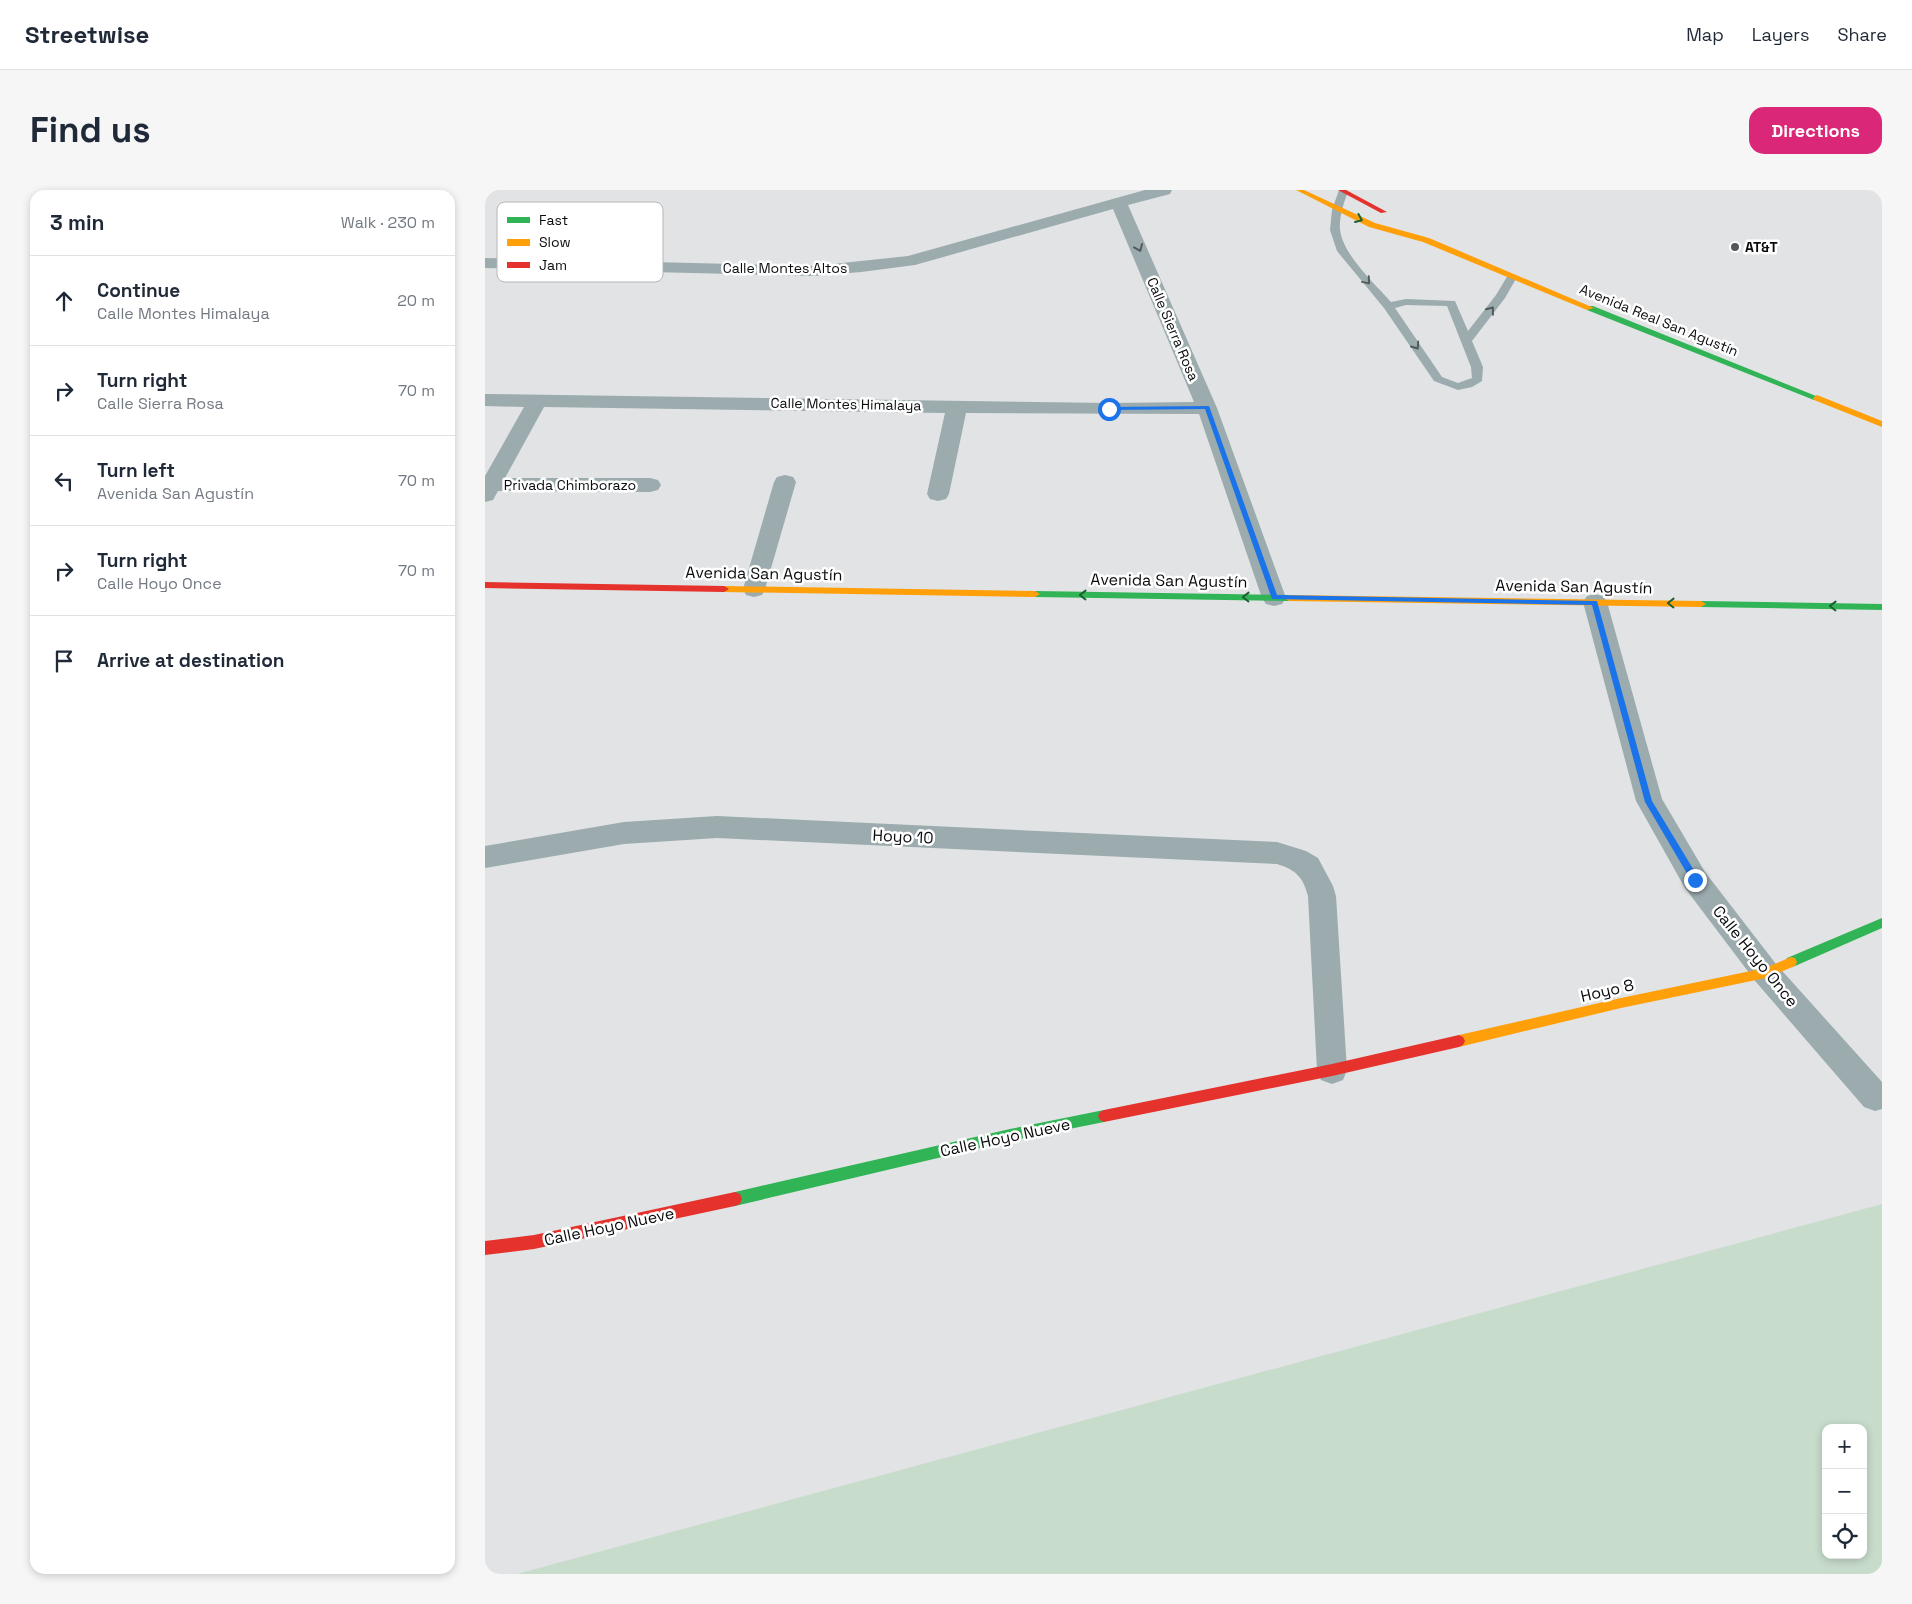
<!DOCTYPE html>
<meta charset="utf-8">
<style>
body{margin:0;font-family:"Space Grotesk",sans-serif;background:#f6f6f7;color:#1f2937}
.controls{position:absolute;right:15px;bottom:15px;display:grid;overflow:hidden;border-radius:10px;box-shadow:0 2px 8px #0003}
.controls button{width:45px;height:45px;display:grid;place-items:center;padding:0;border:0;border-bottom:1px solid #e0e1e3;background:#fff;color:#1f2937;font:25px sans-serif}
.stop{position:absolute;width:15px;height:15px;margin:-11px;border:4px solid #1a73e8;border-radius:50%;background:#fff}
.stop.end{background:#1a73e8;border-color:#fff;box-shadow:0 1px 5px #0008}
.list{margin:0;padding:0;list-style:none}
h2{display:flex;justify-content:space-between;align-items:center;height:65px;margin:0;padding:0 20px;font-size:21px}
h2 small{font-size:16px;font-weight:400;color:#747a83}
.list li{display:grid;grid-template-columns:32px 1fr auto;gap:15px;align-items:center;box-sizing:border-box;height:90px;padding:0 20px;border-top:1px solid #e0e1e3}
.list b{display:block;font-size:19px;white-space:nowrap}
.list p{margin:0;font-size:16px;white-space:nowrap;color:#747a83}
.list em{font-size:16px;font-style:normal;color:#747a83}
.icon{flex:none;width:28px;height:28px;fill:none;stroke:currentColor;stroke-width:2;stroke-linecap:round;stroke-linejoin:round}
.map{position:relative;flex:none;width:1397px;height:1384px;overflow:hidden;border-radius:15px}
header{display:flex;align-items:center;gap:30px;box-sizing:border-box;height:70px;padding:0 25px;background:#fff;border-bottom:1px solid #e0e1e3}
header strong{font-size:24px}
nav{display:flex;gap:28px;margin-inline-start:auto;font-size:18px}
.intro{display:flex;align-items:center;justify-content:space-between;box-sizing:border-box;height:120px;padding:0 30px}
h1{margin:0;font-size:35px}
.button{padding:12px 22px;border-radius:15px;background:#db2777;color:#fff;font-size:18px;font-weight:700}
main{display:flex;gap:30px;padding:0 30px}
aside{flex:1;background:#fff;border-radius:15px;box-shadow:0 2px 8px #0003}
.map>svg:first-child{display:block}
</style>
<header>
<strong>Streetwise</strong>
<nav><a>Map</a><a>Layers</a><a>Share</a></nav>
</header>
<div class="intro"><h1>Find us</h1><a class="button">Directions</a></div>
<main>
<aside>
<h2>3 min<small>Walk · 230 m</small></h2>
<ul class="list">
<li><svg class="icon" aria-label="ahead" viewBox="0 0 24 24"><path d="M12 20V5M6 11l6-6 6 6"/></svg><div><b>Continue</b><p>Calle Montes Himalaya</p></div><em>20 m</em></li>
<li><svg class="icon" aria-label="right" viewBox="0 0 24 24"><path d="M7 20v-9h11M14 6l5 5-5 5"/></svg><div><b>Turn right</b><p>Calle Sierra Rosa</p></div><em>70 m</em></li>
<li><svg class="icon" aria-label="left" viewBox="0 0 24 24"><path d="M17 20v-9H6M10 6l-5 5 5 5"/></svg><div><b>Turn left</b><p>Avenida San Agustín</p></div><em>70 m</em></li>
<li><svg class="icon" aria-label="right" viewBox="0 0 24 24"><path d="M7 20v-9h11M14 6l5 5-5 5"/></svg><div><b>Turn right</b><p>Calle Hoyo Once</p></div><em>70 m</em></li>
<li><svg class="icon" aria-label="arrive" viewBox="0 0 24 24"><path d="M6 21V4h12l-3 4 3 4H6"/></svg><div><b>Arrive at destination</b></div></li>
</ul>
</aside>
<div class="map">
<svg width="1397" height="1384" viewBox="0 0 1397 1384">
<rect width="100%" height="100%" fill="#e1e3e5"/>
<path fill="#c8dccb" fill-rule="evenodd" d="M1397 1014V1384H32ZM1341 1238H1378V1365H1341Z"/>
<g fill="none" stroke-linecap="round" stroke-linejoin="round">
<path fill="#9babae" fill-rule="evenodd" d="M854 0 863 1C859 13 854 26 855 39 857 64 890 94 906 112L921 109 970 111 983 141 1011 105 1023 85H1031L1032 87 1020 108 987 151 998 177 997 191 987 197 973 200 949 191 899 118 852 61 845 40 847 20ZM921 115 962 116 986 177 987 188 973 193 957 187 910 118Z"/>
<g fill="#9babae" fill-rule="evenodd">
<polygon points="660,0 687,0 685,4 643,15 732,218 801,408 797,414 789,416 781,414 777,408 714,224 481,223 464,304 461,309 453,311 445,309 442,304 460,223 59,217 20,288 165,288 173,290 176,295 173,300 165,302 13,301 8,310 0,312 0,286 39,217 0,216 0,204 624,213 709,212 628,19 430,75 376,82 329,86 0,78 0,68 329,76 423,66"/>
<polygon points="300,285 308,287 311,292 280,399 277,405 269,407 261,405 258,399 289,292 292,287"/>
<polygon points="1110,404 1118,406 1122,412 1177,609 1220,682 1291,774 1397,892 1397,919 1390,921 1379,917 1271,792 1200,698 1155,618 1151,611 1098,412 1102,406"/>
<path d="M232 626 792 652 821 661 833 668 848 696 851 706 862 880 858 890 847 894 836 890 832 880 823 706C818 687 811 680 792 674L232 648 139 654 0 678V656L139 632Z"/>
</g>
<g fill="#30b455" fill-rule="evenodd">
<polygon points="1102,116 1108,116 1336,208 1335,210 1329,210 1102,120"/>
<polygon points="550,401 804,405 809,408 804,411 550,407 545,404"/>
<polygon points="1216,411 1397,414 1397,420 1216,417 1211,414"/>
<polygon points="1397,728 1397,738 1310,776 1306,777 1302,776 1300,772 1302,768"/>
<polygon points="619,920 623,922 625,926 623,930 619,932 525,951 250,1016 245,1014 243,1009 245,1004 250,1002 525,939"/>
</g>
<g fill="#ff9f0a" fill-rule="evenodd">
<polygon points="811,0 819,0 890,33 944,48 1109,118 1102,120 938,52 884,37"/>
<polygon points="1332,205 1397,231 1397,237 1329,210 1328,208"/>
<polygon points="239,396 550,401 555,404 550,407 239,402 234,399"/>
<polygon points="804,405 1216,411 1221,414 1216,417 804,411 799,408"/>
<polygon points="1306,767 1310,768 1312,772 1310,776 1281,788 1136,818 974,857 970,855 968,851 970,847 974,845 1136,808 1280,778"/>
</g>
<g fill="#e5322d" fill-rule="evenodd">
<polygon points="853,0 861,0 902,22 896,23"/>
<polygon points="0,392 239,396 244,399 239,402 0,398"/>
<polygon points="974,845 978,847 980,851 978,855 974,857 847,886 619,932 615,930 613,926 615,922 619,920 847,874"/>
<polygon points="250,1002 255,1004 257,1009 255,1014 250,1016 49,1059 0,1065 0,1051 49,1045"/>
</g>
</g>
<defs><path id="oneway-chevron" d="M-2-3.5L2.5 0L-2 3.5" fill="none" stroke-width="1.6" stroke-linecap="round" stroke-linejoin="round" transform="scale(1.25)"/></defs>
<g stroke="#1d6031">
<use href="#oneway-chevron" transform="translate(874 29) rotate(23)"/>
<use href="#oneway-chevron" transform="translate(598 405) rotate(-179)"/>
<use href="#oneway-chevron" transform="translate(761 407) rotate(-179)"/>
<use href="#oneway-chevron" transform="translate(1186 413) rotate(-179)"/>
<use href="#oneway-chevron" transform="translate(1348 416) rotate(-179)"/>
</g>
<g stroke="#525b5e">
<use href="#oneway-chevron" transform="translate(654 58) rotate(67)"/>
<use href="#oneway-chevron" transform="translate(882 91) rotate(50)"/>
<use href="#oneway-chevron" transform="translate(1006 120) rotate(-52)"/>
<use href="#oneway-chevron" transform="translate(931 156) rotate(55)"/>
</g>
<polygon fill="#1a73e8" points="724,216 792,405 1112,411 1167,611 1213,687 1213,692 1207,692 1160,612 1107,415 787,409 720,219 624,220 622,219 624,217"/>
<circle fill="#555759" stroke="#fff" stroke-width="2" cx="1250" cy="57" r="5"/>
<g text-anchor="middle" stroke-width="5" stroke-linejoin="round" paint-order="stroke">
<g font-size="14" font-weight="bold" fill="#0a0b0d" stroke="#fff" text-anchor="start">
<text x="1260" y="62">AT&amp;T</text>
</g>
<g font-size="14" fill="#0a0b0d" stroke="#fff">
<text x="300" y="83">Calle Montes Altos</text>
<text transform="translate(1174 130) rotate(22)" y="5">Avenida Real San Agustín</text>
<text transform="translate(688 139) rotate(67)" y="5">Calle Sierra Rosa</text>
<text transform="translate(361 214) rotate(1)" y="5">Calle Montes Himalaya</text>
<text x="85" y="300">Privada Chimborazo</text>
</g>
<g font-size="16" fill="#0a0b0d" stroke="#fff">
<text transform="translate(279 383) rotate(1)" y="6">Avenida San Agustín</text>
<text transform="translate(684 390) rotate(1)" y="6">Avenida San Agustín</text>
<text transform="translate(1089 396) rotate(1)" y="6">Avenida San Agustín</text>
<text transform="translate(418 646) rotate(3)" y="6">Hoyo 10</text>
<text transform="translate(1271 766) rotate(51)" y="6">Calle Hoyo Once</text>
<text transform="translate(1122 800) rotate(-13)" y="6">Hoyo 8</text>
<text transform="translate(520 947) rotate(-12)" y="6">Calle Hoyo Nueve</text>
<text transform="translate(124 1036) rotate(-12)" y="6">Calle Hoyo Nueve</text>
</g>
</g>
<rect x="12" y="12" width="166" height="80" rx="8" fill="#fff" stroke="#b6b6b6" stroke-width="1"/>
<rect x="22" y="27" width="23" height="6" fill="#30b455"/>
<rect x="22" y="49" width="23" height="7" fill="#ff9f0a"/>
<rect x="22" y="72" width="23" height="6" fill="#e5322d"/>
<g font-size="14" fill="#0a0b0d">
<text x="54" y="35">Fast</text>
<text x="54" y="57">Slow</text>
<text x="54" y="80">Jam</text>
</g>
</svg>
<div class="controls">
<button>+</button>
<button>−</button>
<button><svg class="icon" aria-label="locate" viewBox="0 0 24 24"><circle cx="12" cy="12" r="6"/><path d="M12 2v4M12 18v4M2 12h4M18 12h4"/></svg></button>
</div>
<div class="stop" style="left:624px;top:219px"></div>
<div class="stop end" style="left:1210px;top:690px"></div>
</div>
</main>
